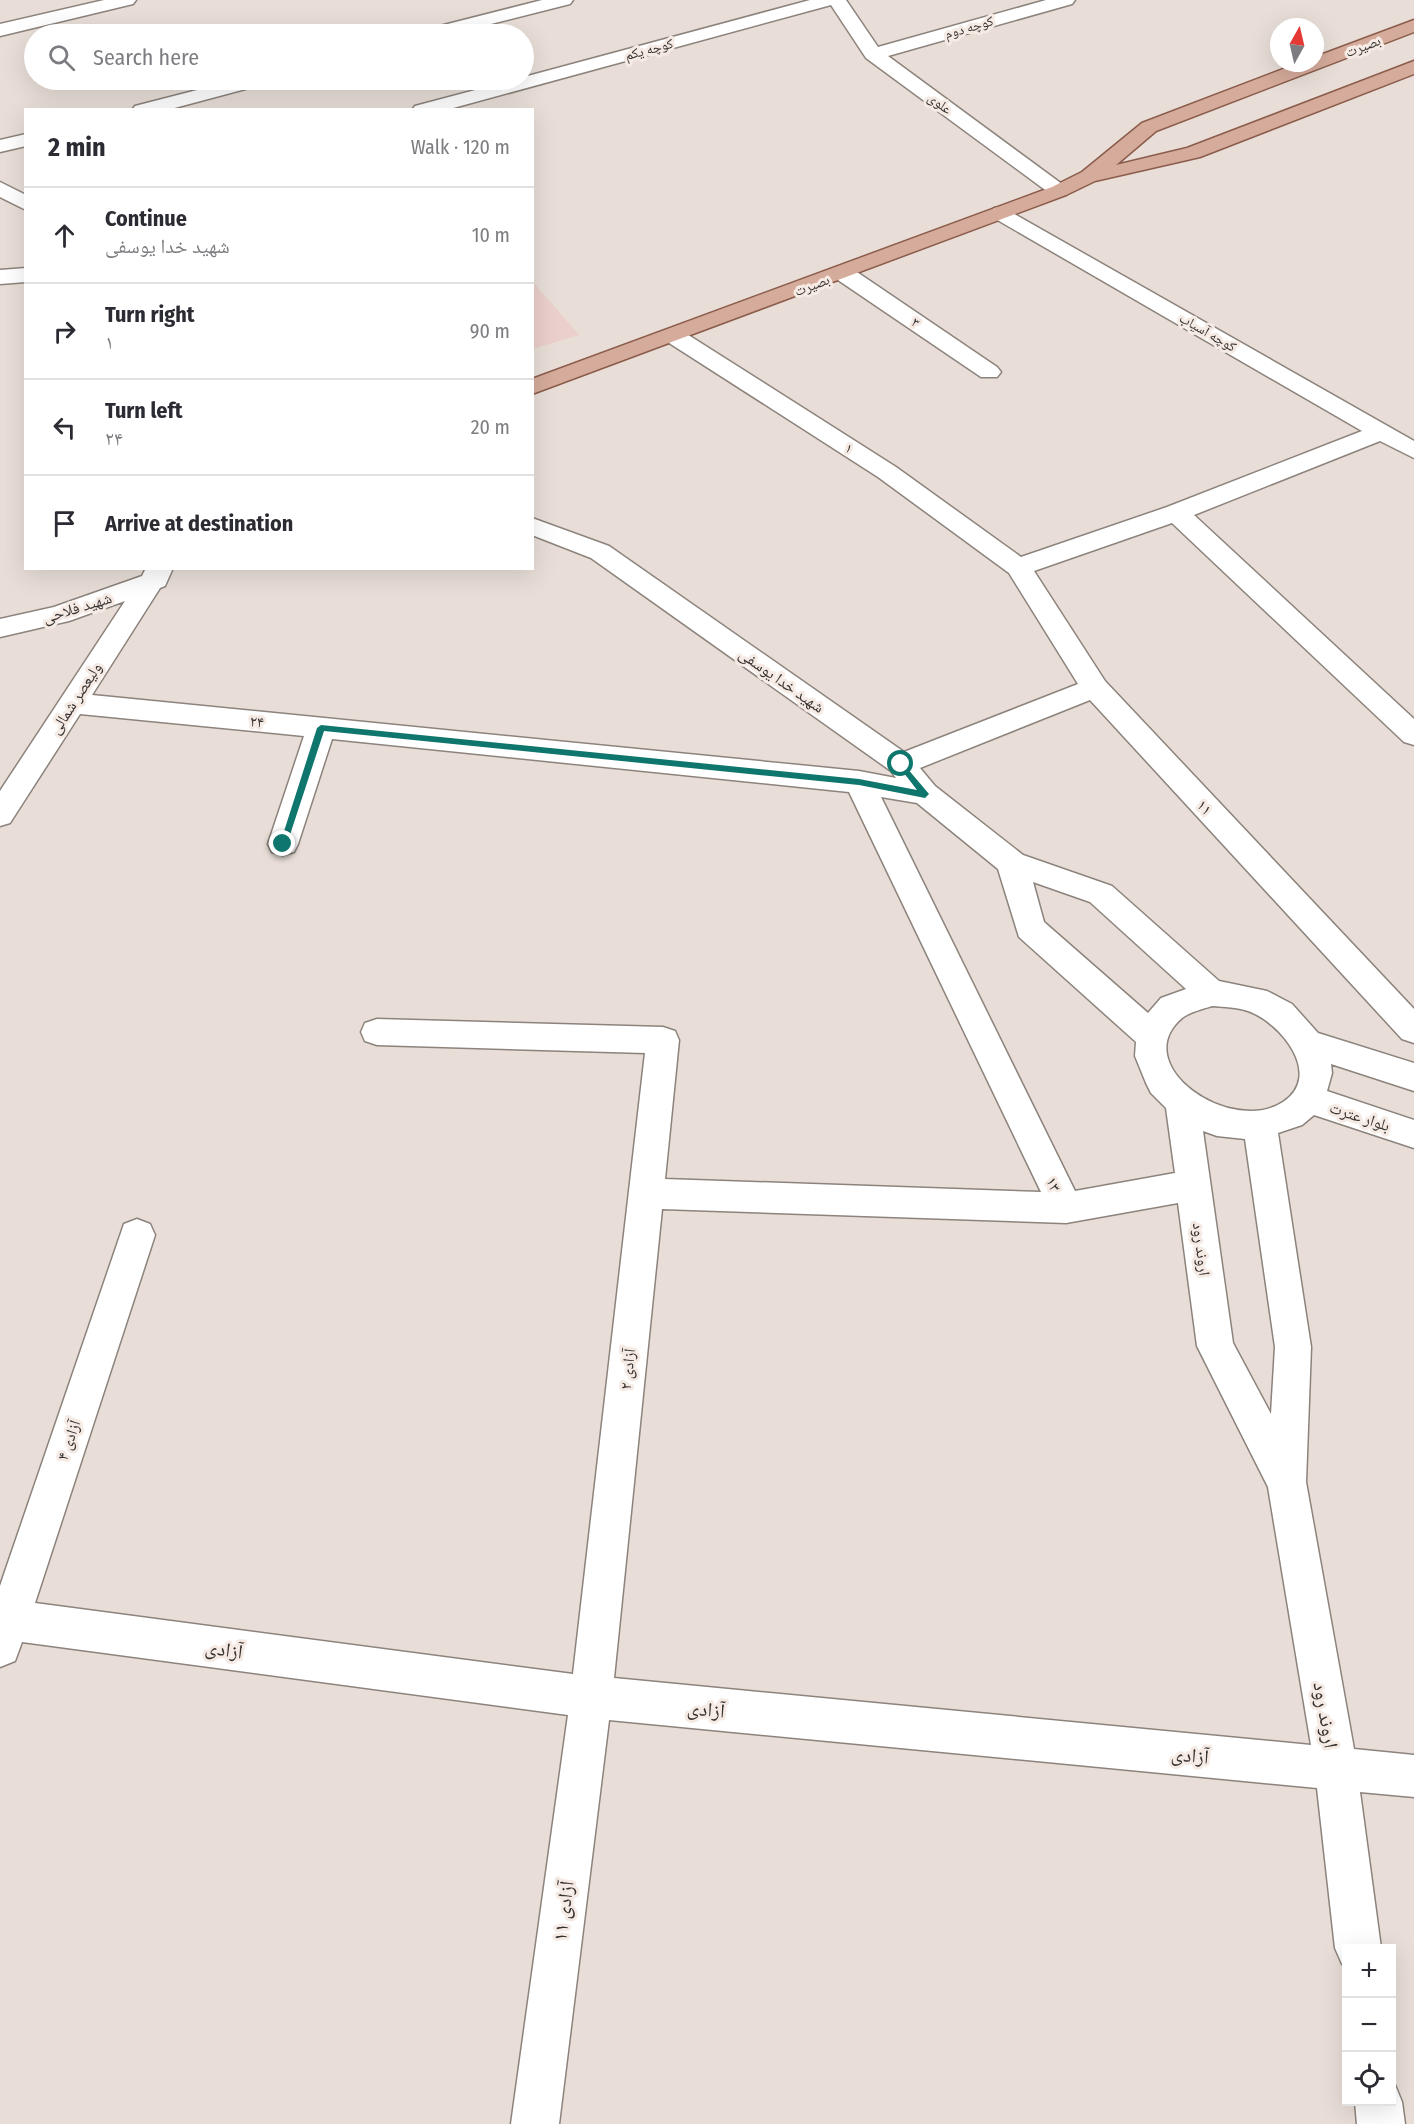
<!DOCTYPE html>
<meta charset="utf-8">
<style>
body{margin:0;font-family:"Fira Sans Condensed","Noto Naskh Arabic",sans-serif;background:#f7f7f7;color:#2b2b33}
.controls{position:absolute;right:18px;bottom:18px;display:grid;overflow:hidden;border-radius:0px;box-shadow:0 6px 24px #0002}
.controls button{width:54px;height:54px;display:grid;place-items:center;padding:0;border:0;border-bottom:2px solid #e1e1e2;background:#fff;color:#2b2b33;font:30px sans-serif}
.compass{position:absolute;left:1270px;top:18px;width:54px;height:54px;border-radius:50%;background:#fff;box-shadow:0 6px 24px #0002;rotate:8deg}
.stop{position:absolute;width:18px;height:18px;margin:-14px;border:4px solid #0f766e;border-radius:50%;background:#fff}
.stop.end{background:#0f766e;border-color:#fff;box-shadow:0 2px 6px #0008}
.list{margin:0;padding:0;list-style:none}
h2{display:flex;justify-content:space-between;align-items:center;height:78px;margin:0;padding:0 24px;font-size:26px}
h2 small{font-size:20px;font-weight:400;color:#7c7c81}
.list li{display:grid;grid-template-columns:39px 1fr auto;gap:18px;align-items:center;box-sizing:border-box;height:96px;padding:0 24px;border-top:2px solid #e1e1e2}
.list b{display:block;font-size:22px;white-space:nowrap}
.list p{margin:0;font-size:20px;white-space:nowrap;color:#7c7c81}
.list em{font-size:20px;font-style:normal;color:#7c7c81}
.icon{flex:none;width:33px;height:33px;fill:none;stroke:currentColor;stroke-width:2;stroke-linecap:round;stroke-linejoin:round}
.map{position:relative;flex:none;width:1414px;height:2124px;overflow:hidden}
.search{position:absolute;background:#fff;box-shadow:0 6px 24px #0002;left:24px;top:24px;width:510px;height:66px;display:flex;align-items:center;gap:15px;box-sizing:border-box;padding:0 21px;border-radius:33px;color:#7c7c81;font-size:22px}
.panel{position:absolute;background:#fff;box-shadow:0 6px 24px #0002;left:24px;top:108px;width:510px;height:462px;border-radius:0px}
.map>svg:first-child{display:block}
</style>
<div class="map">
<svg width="1414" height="2124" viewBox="0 0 1414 2124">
<rect width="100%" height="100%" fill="#e8ded7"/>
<polygon fill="#eacfcc" points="533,282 579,335 533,349"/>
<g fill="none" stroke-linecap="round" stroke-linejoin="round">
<defs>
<g id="minor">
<polygon points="104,0 136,0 133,4 0,36 0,24"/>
<polygon points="542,0 573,0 570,4 451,34 422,34 424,30"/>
<polygon points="810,0 846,0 878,47 1046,0 1075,0 1072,4 888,56 1066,187 1069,191 1066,195 1052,195 866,58 831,5 446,110 412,110 415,106 513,80 524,80 524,77"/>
<polygon points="236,80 267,80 264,84 167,110 132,110 135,106"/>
<polygon points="26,134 26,146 0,152 0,140"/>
<polygon points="0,182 26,195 26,210 0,197"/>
<path d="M1002 207 1414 441V458L1380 441 1194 515 1414 719V745L1404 742 1172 523 1034 571 1105 681 1414 1009V1043L1402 1039 1090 700 920 768 935 786 1023 855 1112 886 1219 981 1267 991 1292 1004 1318 1033 1414 1063V1091L1331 1064 1332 1073 1327 1091 1414 1120V1148L1314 1115 1302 1125 1278 1133 1311 1347 1306 1482 1354 1749 1414 1755V1797L1360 1792 1381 1948H1346V1966L1342 1964 1335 1948 1317 1788 609 1720 559 2124H511L568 1715 22 1642 15 1661 0 1667V1586L124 1224 137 1219 150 1224 155 1235 35 1603 573 1674 645 1053 377 1045 365 1041 361 1032 365 1023 377 1019 663 1027 675 1031 679 1040 665 1179 1041 1192 849 792 332 739 298 844 294 852 283 855 272 852 268 844 304 736 80 714 10 823 0 826V791L125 601 69 621 0 637V619L54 607 142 576 146 568H173L165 586 160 588 92 695 859 771 896 778 891 771 591 558 532 535V518L609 546 904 752 1078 684 1009 573 878 477 666 341 663 336 666 331H682L896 467 1021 557 1167 507 1362 431 994 218 991 213 994 208ZM881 797 917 803 998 869 1019 937 1136 1042 1135 1056 1146 1083 1151 1093 1166 1108 1175 1173 1075 1191ZM1033 882 1090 902 1186 989 1161 998 1148 1013 1044 922ZM1212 1006C1224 1007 1237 1007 1248 1011 1280 1022 1324 1075 1283 1102 1231 1136 1127 1065 1182 1018 1190 1012 1203 1009 1212 1006ZM1203 1131 1217 1136 1245 1139 1275 1347 1271 1414 1233 1343ZM1178 1203 1197 1346 1268 1487 1311 1745 614 1678 662 1209 1066 1223Z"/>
<polygon points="843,266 851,268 997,367 1001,372 997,377 981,377 835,278 832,273 835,268"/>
<polygon points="26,268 26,282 0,284 0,270"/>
<polygon points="1392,2084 1395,2085 1402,2102 1405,2124 1357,2124 1355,2102 1392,2102"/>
</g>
<polygon id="major" points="1414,20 1414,32 1156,131 1116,165 1187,148 1414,61 1414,74 1200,157 1095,181 1066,195 532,394 532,379 1052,187 1082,172 1142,123 1299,63 1315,63 1315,57"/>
</defs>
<use href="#minor" stroke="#8c837c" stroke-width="3"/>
<use href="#major" stroke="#8b5c4b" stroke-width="3"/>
<use href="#minor" fill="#fff" fill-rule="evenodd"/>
<use href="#major" fill="#d5ab9b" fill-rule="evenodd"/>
</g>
<polygon fill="#0f766e" points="321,725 859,779 917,790 897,764 901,761 929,794 925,798 859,785 324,731 287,844 279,847 317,728"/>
<g text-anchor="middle" stroke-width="6" stroke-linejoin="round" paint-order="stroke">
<g font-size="14" fill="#363230" stroke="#f5ebe4">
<text transform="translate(969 27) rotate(-16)" y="5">کوچه دوم</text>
<text transform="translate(1363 46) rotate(-21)" y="5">بصیرت</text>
<text transform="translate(649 49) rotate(-15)" y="5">کوچه یکم</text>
<text transform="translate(940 103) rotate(36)" y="5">علوی</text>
<text transform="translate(812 285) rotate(-21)" y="5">بصیرت</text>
<text transform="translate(916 322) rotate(34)" y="5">۳</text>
<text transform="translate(1208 332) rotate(30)" y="5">کوچه آسیاب</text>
<text transform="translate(849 448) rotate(33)" y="5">۱</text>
</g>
<g font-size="16" fill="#363230" stroke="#f5ebe4">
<text transform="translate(77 607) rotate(-17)" y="6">شهید فلاحی</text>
<text transform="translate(782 680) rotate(35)" y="6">شهید خدا یوسفی</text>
<text transform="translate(75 698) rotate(-57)" y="6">ولیعصر شمالی</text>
<text transform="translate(257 721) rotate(6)" y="6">۲۴</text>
<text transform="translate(1205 807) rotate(47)" y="6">۱۱</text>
<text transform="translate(1360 1116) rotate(18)" y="6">بلوار عترت</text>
<text transform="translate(1054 1184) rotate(64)" y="6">۱۳</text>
<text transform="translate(1202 1249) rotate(83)" y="6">اروند رود</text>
<text transform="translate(627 1369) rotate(-84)" y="6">آزادی ۲</text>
<text transform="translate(68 1440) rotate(-71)" y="6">آزادی ۴</text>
</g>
<g font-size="20" fill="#363230" stroke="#f5ebe4">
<text transform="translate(224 1649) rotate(8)" y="7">آزادی</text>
<text transform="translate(706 1709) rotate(5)" y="7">آزادی</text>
<text transform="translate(1326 1715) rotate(80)" y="7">اروند رود</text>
<text transform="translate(1190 1755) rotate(5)" y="7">آزادی</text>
<text transform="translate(563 1911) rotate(-83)" y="7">آزادی ۱۱</text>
</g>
</g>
</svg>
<div class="controls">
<button>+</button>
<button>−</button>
<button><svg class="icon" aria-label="locate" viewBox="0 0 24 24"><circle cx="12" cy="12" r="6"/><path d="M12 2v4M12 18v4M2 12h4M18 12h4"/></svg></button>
</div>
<svg class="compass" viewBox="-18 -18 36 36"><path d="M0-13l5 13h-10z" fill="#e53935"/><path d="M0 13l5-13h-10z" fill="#7c7c81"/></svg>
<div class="stop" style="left:901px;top:764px"></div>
<div class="stop end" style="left:283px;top:844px"></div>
<div class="search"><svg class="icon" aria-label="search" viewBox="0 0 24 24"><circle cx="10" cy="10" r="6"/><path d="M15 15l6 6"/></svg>Search here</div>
<section class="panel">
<h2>2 min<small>Walk · 120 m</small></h2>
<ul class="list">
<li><svg class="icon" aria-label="ahead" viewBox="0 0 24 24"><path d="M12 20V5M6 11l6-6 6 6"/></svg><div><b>Continue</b><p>شهید خدا یوسفی</p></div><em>10 m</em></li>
<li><svg class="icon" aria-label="right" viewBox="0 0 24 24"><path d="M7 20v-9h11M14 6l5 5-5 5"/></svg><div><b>Turn right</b><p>۱</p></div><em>90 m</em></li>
<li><svg class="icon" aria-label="left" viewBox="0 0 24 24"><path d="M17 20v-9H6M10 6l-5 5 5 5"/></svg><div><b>Turn left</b><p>۲۴</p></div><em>20 m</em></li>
<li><svg class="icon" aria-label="arrive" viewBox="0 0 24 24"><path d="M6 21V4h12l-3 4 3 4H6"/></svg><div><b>Arrive at destination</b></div></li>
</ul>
</section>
</div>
